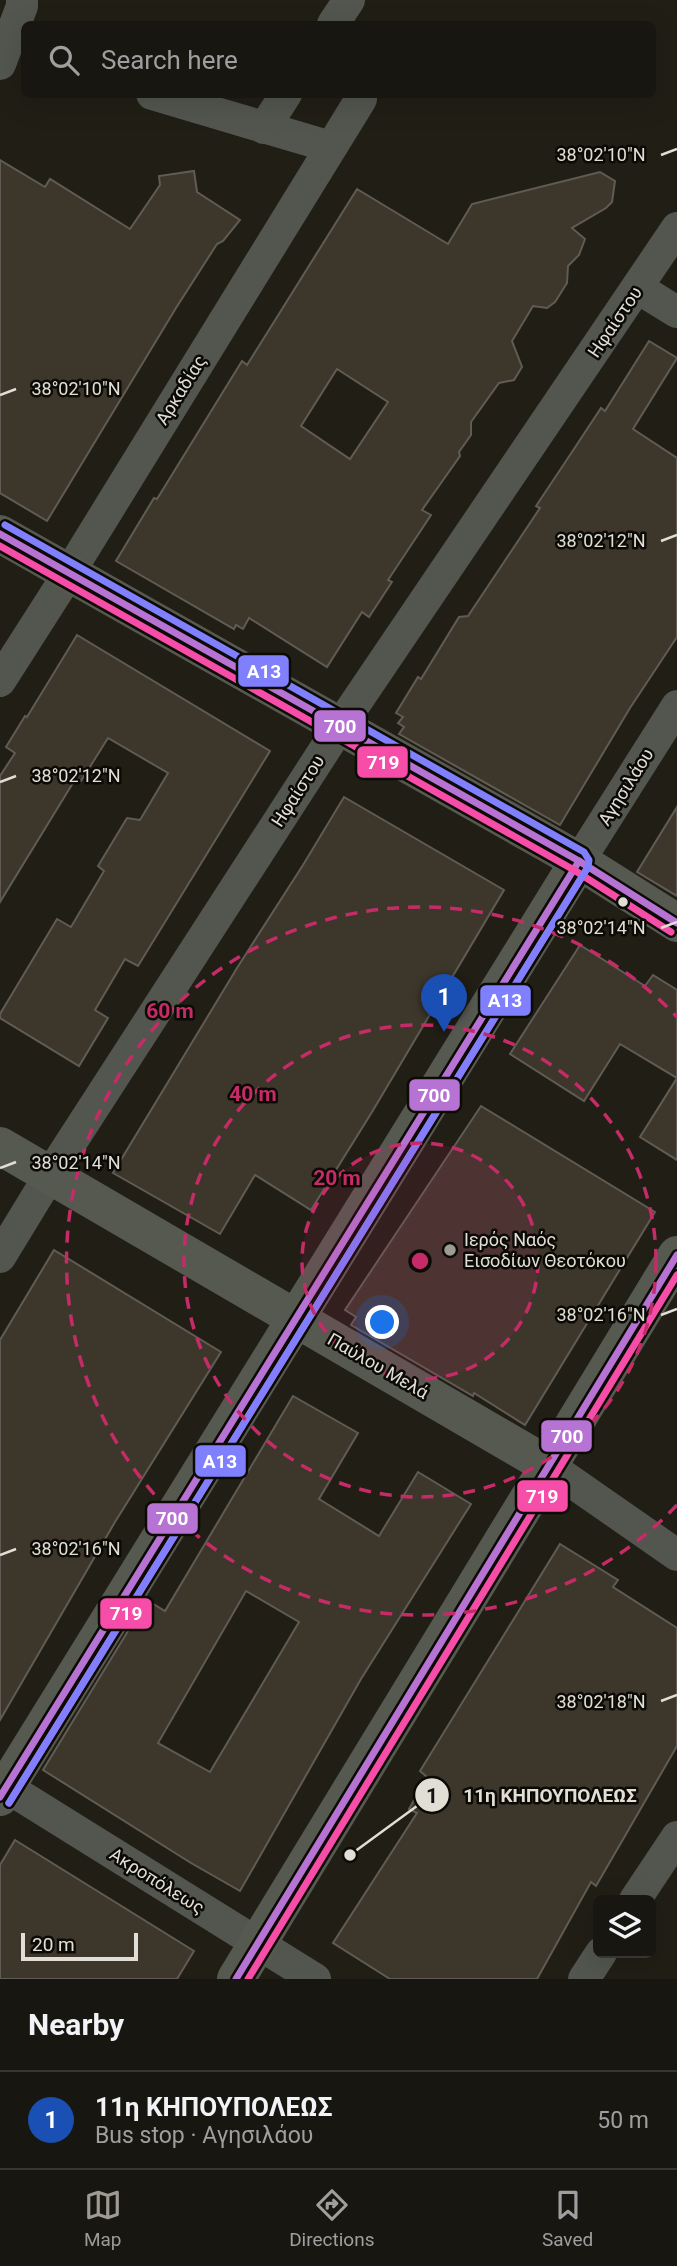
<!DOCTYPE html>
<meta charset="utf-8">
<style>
body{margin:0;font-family:Roboto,sans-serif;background:#25231e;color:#f1f3f6}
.controls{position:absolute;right:21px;bottom:21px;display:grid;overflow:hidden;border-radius:10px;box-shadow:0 7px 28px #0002}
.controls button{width:63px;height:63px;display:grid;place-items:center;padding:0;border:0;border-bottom:2px solid #363530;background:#181610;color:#f1f3f6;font:35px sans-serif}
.scale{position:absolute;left:21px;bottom:18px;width:117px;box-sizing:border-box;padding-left:7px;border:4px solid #e1dfd5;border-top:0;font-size:19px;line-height:24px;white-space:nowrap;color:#e1dfd5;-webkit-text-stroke:5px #0c0a05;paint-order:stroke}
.you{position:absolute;left:383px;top:1323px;width:24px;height:24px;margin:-18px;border:5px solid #fff;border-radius:50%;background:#1a73e8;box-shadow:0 0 0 10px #1a73e833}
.badge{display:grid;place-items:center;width:46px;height:46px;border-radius:50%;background:#9d9b92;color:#fff;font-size:23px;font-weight:700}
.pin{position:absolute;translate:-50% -58px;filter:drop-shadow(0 2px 4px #0008)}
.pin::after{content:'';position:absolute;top:37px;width:24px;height:21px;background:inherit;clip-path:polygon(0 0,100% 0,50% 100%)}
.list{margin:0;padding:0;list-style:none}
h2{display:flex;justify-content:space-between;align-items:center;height:91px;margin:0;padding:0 28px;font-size:30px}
h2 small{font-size:23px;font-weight:400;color:#9f9f9f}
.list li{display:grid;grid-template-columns:46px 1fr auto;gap:21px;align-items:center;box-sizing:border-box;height:98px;padding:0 28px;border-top:2px solid #363530}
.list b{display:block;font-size:26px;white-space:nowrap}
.list p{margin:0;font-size:23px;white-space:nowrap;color:#9f9f9f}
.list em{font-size:23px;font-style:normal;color:#9f9f9f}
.icon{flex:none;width:38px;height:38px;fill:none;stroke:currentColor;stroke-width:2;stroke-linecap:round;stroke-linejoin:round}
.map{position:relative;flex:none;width:677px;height:1979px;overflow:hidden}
.search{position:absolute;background:#181610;box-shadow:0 7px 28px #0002;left:21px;right:21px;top:21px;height:77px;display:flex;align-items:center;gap:18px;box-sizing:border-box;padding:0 24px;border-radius:10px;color:#9f9f9f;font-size:26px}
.sheet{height:189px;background:#181610}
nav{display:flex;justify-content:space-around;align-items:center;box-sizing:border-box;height:98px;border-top:2px solid #363530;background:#181610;font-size:19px;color:#9f9f9f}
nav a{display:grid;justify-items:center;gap:4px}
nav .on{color:#9d9b92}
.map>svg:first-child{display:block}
</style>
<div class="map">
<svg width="677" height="1979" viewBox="0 0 677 1979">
<rect width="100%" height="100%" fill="#201e15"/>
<g fill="#3d362b" stroke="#605c55" stroke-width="2" fill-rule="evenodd">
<polygon points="0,160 45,187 50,179 130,229 160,185 159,176 194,171 197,192 240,220 223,241 217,244 176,308 47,521 0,493"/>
<path d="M600 172 615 181 612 202 606 208 572 228 585 239 579 255 568 266 567 283 555 302 547 308 533 306 512 341 522 367 514 380 499 383 471 422V435L459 452 460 456 422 510 431 515 388 580 392 582 369 617 362 612 327 667 249 618 243 629 236 625 234 629 116 561 154 498 157 499 242 361 247 365 357 189 448 244 472 204ZM337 369 388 402 350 459 301 426Z"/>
<polygon points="649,341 677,358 633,429 677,458 677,637 630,708 560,825 399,734 404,727 398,723 403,717 396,713 418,677 421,679 459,617 468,616 540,508 536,506 566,461 601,408 605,411"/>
<polygon points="77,635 270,751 138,966 125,959 95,1010 108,1018 79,1066 0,1018 0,1014 57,919 71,927 104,871 98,866 127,818 140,820 168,773 108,738 81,781 76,778 0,902 0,776 15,753 6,747 25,716 27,717"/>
<polygon points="344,797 504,890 372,1112 311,1210 255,1175 220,1234 113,1173 237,968 303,865"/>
<polygon points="677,807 677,896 637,872"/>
<polygon points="580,945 645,986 653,975 677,990 677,1078 620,1044 584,1101 510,1054"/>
<polygon points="677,1078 677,1160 640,1137"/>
<polygon points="481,1106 655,1212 525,1425 474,1393 473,1396 351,1325 356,1317 345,1310"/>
<polygon points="54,1250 221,1352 115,1522 0,1720 0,1340"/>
<path d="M293 1396 358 1433 319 1499 379 1536 418 1472 471 1504 361 1679 240 1891 191 1863 43 1770 147 1600 165 1611ZM246 1591 299 1622 210 1772 158 1743Z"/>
<polygon points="560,1544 618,1580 613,1587 677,1628 677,1746 596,1886 591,1882 537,1979 390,1979 333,1943 417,1813 409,1809 427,1777 420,1771"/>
<polygon points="15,1840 194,1951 177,1979 0,1979 0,1865"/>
</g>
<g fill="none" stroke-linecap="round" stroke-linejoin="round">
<g stroke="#53554f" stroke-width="32">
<polyline points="333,24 349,0"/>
<polyline points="0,64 22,6 22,0"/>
<polyline points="152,94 331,147"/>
<polyline points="264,128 286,94"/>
<polyline points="638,288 677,312"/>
<polyline points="0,681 69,573 361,99"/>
<polyline points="579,861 677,706"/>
<polyline points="0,1257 50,1175 340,726 677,228"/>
<polyline points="549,1466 677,1555"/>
<polyline points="0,1783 315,1979"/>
<polyline points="635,1900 677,1837"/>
<polyline points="584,1979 601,1953"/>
</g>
<g stroke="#565950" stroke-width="38">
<polyline points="0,534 579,861 677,923"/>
<polyline points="0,1146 549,1466"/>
<polyline points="0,1797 579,861"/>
<polyline points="236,1979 677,1255"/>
</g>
<defs>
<g id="bus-1">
<polyline points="0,534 579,861 677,923"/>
<polyline points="0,1797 579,861"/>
<polyline points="236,1979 677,1255"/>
</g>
<g id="bus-2">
<polyline points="0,546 574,870 671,932"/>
<polyline points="9,1803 588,867"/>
<polyline points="248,1979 677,1275"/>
</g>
<polyline id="bus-3" points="5,525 584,852 589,860 588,867 9,1803"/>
</defs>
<use href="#bus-1" stroke="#0c0a05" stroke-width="12"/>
<use href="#bus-2" stroke="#0c0a05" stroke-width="12"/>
<use href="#bus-3" stroke="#0c0a05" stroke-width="12"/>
<use href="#bus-1" stroke="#b673d3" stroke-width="7"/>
<use href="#bus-2" stroke="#f54da8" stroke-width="7"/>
<use href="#bus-3" stroke="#8080ff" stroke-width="7"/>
</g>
<path fill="none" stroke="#e1dfd5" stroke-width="2.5" d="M661 155 677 149M0 395 16 389M661 541 677 535M0 782 16 776M661 928 677 922M0 1168 16 1162M661 1315 677 1309M0 1555 16 1549M661 1701 677 1695"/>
<circle cx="420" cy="1261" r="118" fill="#c52c67" fill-opacity=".12"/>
<g fill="none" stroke="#c52c67" stroke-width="3.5" stroke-dasharray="12 9">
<circle cx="420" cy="1261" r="118"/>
<circle cx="420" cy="1261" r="236"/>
<path d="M677 1505A354 354 0 1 1 677 1017"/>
</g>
<circle fill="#e1dfd5" stroke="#0c0a05" stroke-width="2.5" cx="623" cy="902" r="6"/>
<circle fill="#9d9b92" stroke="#0c0a05" stroke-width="2.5" cx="450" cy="1250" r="7"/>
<g text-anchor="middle" stroke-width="5" stroke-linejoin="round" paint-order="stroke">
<g font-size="18" fill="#e1dfd5" stroke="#0c0a05">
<text transform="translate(615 322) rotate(-56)" y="6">Ηφαίστου</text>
<text transform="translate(181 390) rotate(-58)" y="6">Αρκαδίας</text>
<text transform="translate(626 787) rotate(-58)" y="6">Αγησιλάου</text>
<text transform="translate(298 791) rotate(-57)" y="6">Ηφαίστου</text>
<text transform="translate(378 1366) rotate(30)" y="6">Παύλου Μελά</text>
<text transform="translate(157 1881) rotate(32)" y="6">Ακροπόλεως</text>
</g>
<g font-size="18" fill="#e1dfd5" stroke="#0c0a05" text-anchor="start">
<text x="464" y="1246">Ιερός Ναός<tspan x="464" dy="21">Εισοδίων Θεοτόκου</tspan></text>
</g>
</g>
<g font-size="18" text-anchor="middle" fill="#e1dfd5" stroke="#0c0a05" stroke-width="5" stroke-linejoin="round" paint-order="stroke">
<text x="601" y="161">38°02'10"N</text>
<text x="76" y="395">38°02'10"N</text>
<text x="601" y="547">38°02'12"N</text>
<text x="76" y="782">38°02'12"N</text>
<text x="601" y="934">38°02'14"N</text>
<text x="76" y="1169">38°02'14"N</text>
<text x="601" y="1321">38°02'16"N</text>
<text x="76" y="1555">38°02'16"N</text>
<text x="601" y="1708">38°02'18"N</text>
</g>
<circle cx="420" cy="1261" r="10" fill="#c52c67" stroke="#0c0a05" stroke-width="3.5"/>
<g font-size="21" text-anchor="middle" font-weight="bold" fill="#c52c67" stroke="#0c0a05" stroke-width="5" stroke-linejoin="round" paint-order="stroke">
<text x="170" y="1018">60 m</text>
<text x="253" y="1101">40 m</text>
<text x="337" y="1185">20 m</text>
</g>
<path fill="none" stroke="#e1dfd5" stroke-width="2.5" d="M350 1855L432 1795"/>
<g fill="#e1dfd5" stroke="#0c0a05" stroke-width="2.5">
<circle cx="350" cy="1855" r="7"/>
<circle cx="432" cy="1795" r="18"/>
</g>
<g font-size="21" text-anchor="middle" font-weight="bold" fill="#111">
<text x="432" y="1803">1</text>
</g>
<g font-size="19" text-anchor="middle" font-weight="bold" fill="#e1dfd5" stroke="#0c0a05" stroke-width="5" stroke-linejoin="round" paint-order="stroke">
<text x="550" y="1802">11η ΚΗΠΟΥΠΟΛΕΩΣ</text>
</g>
<g stroke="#0c0a05" stroke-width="2.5">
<rect x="237" y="654" width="53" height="34" rx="7" fill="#8080ff"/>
<rect x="313" y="709" width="54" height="34" rx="7" fill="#b673d3"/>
<rect x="356" y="745" width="53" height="34" rx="7" fill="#f54da8"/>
<rect x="479" y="984" width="53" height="33" rx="7" fill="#8080ff"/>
<rect x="408" y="1078" width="53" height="34" rx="7" fill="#b673d3"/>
<rect x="540" y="1419" width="53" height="34" rx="7" fill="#b673d3"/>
<rect x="194" y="1444" width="53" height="34" rx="7" fill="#8080ff"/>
<rect x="516" y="1479" width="53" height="34" rx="7" fill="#f54da8"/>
<rect x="146" y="1502" width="53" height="33" rx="7" fill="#b673d3"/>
<rect x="99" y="1597" width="54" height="33" rx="7" fill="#f54da8"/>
</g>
<g font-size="19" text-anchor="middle" font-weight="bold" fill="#fff">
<text x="264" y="678">Α13</text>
<text x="340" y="733">700</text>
<text x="383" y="769">719</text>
<text x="505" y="1007">Α13</text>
<text x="434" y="1102">700</text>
<text x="567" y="1443">700</text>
<text x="220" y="1468">Α13</text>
<text x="542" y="1503">719</text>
<text x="172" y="1525">700</text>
<text x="126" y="1620">719</text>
</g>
</svg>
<div class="controls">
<button><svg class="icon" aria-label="layers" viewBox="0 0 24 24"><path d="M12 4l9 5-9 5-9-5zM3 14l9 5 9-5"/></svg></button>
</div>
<div class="scale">20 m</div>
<div class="you"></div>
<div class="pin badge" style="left:444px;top:1032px;background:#1a4fb4">1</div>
<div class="search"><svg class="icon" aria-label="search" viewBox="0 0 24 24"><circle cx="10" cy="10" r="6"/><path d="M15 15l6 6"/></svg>Search here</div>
</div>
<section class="sheet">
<h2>Nearby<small></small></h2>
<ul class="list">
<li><span class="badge" style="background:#1a4fb4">1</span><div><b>11η ΚΗΠΟΥΠΟΛΕΩΣ</b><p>Bus stop · Αγησιλάου</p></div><em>50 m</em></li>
</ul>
</section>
<nav>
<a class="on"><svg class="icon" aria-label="map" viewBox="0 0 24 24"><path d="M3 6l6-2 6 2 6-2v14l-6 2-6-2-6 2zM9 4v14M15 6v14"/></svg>Map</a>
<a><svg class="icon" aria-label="directions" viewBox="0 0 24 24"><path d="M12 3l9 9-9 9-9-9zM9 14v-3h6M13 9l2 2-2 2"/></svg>Directions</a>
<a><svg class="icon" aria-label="saved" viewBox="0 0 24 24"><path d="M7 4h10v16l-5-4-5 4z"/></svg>Saved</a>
</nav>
